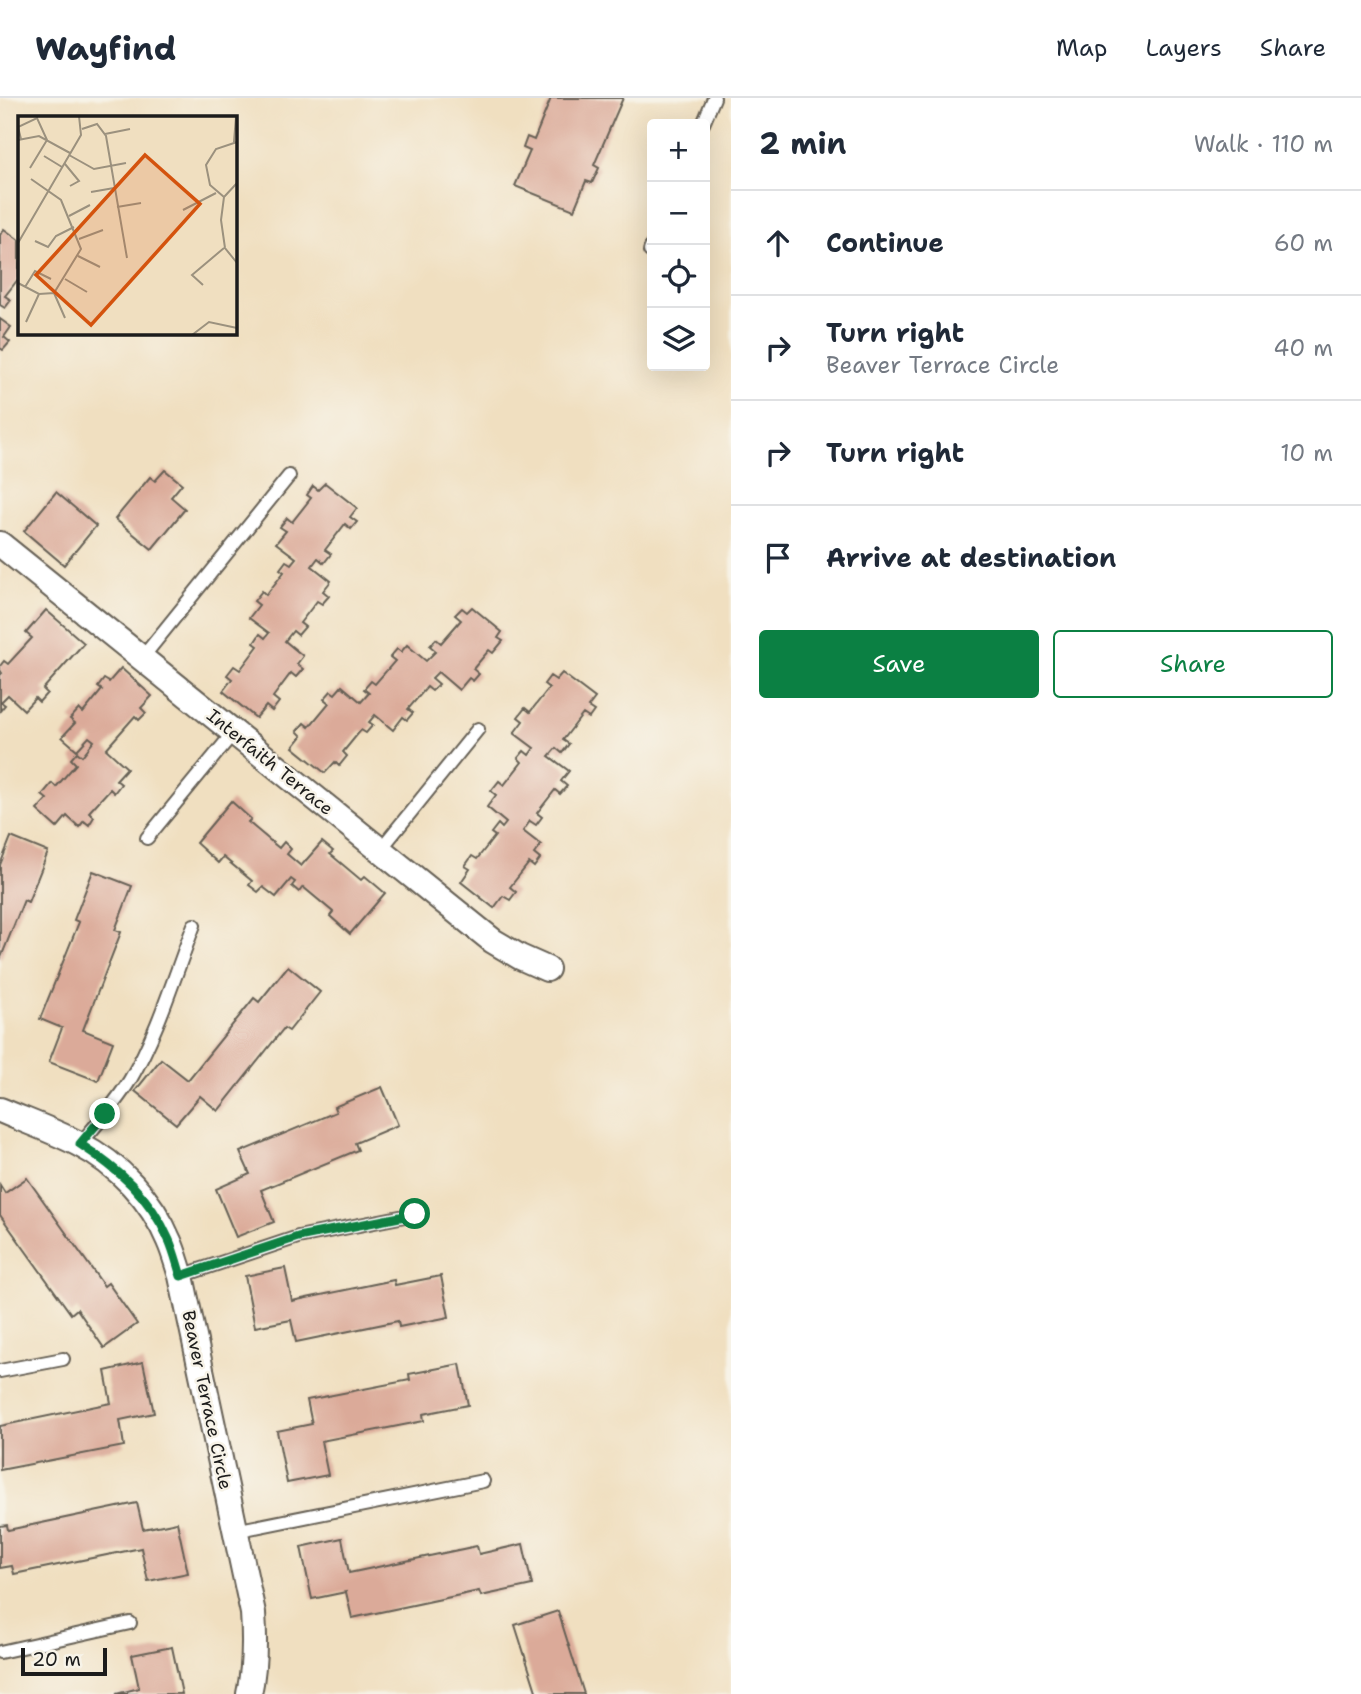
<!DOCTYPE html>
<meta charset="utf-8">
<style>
body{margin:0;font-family:"Shantell Sans",sans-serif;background:#f6f6f7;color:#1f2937}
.controls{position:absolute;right:21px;top:21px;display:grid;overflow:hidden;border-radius:7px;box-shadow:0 7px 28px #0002}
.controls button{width:63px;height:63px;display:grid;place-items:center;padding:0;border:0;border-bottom:2px solid #e0e1e3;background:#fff;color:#1f2937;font:35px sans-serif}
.scale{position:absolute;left:21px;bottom:18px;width:86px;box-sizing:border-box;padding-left:7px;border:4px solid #1c1c1c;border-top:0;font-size:19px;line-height:24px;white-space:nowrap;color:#1c1c1c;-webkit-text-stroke:5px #f7f3e8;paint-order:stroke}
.stop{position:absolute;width:21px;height:21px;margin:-16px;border:5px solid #0b8043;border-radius:50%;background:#fff}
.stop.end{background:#0b8043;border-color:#fff;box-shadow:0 2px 7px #0008}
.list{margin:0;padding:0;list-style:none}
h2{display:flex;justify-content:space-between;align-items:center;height:91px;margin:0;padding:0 28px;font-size:30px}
h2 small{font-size:23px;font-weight:400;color:#747a83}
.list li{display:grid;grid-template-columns:46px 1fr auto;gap:21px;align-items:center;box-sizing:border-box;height:105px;padding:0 28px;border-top:2px solid #e0e1e3}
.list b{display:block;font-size:26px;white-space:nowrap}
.list p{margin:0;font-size:23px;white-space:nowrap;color:#747a83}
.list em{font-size:23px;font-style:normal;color:#747a83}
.actions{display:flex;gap:14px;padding:21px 28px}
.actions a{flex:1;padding:16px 0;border:2px solid #0b8043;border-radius:7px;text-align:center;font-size:24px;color:#0b8043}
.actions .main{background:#0b8043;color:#fff}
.icon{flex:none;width:38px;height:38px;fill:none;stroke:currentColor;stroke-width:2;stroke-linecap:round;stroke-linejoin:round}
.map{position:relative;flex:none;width:731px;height:1596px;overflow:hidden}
header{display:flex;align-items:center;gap:42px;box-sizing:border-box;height:98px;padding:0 35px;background:#fff;border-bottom:2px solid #e0e1e3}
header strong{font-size:33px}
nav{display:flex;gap:38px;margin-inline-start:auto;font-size:24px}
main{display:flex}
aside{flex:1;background:#fff}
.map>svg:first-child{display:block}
</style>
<header>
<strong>Wayfind</strong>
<nav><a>Map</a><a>Layers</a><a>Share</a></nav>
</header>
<main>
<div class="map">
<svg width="731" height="1596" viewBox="0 0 731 1596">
<rect width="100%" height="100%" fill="#f7f3e8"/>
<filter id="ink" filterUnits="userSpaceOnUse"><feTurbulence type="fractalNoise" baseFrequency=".0143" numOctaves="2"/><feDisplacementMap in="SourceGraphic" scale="14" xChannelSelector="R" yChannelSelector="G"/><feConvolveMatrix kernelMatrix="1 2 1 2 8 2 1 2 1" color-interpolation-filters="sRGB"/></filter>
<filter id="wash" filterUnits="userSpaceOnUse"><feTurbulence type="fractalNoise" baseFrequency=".00686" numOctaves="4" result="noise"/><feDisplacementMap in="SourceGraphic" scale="28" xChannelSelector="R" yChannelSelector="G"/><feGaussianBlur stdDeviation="1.57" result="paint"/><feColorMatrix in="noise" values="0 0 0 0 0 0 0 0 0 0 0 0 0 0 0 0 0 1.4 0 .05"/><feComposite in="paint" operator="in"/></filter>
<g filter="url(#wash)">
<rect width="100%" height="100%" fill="#f0dfc0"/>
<g id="blocks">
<g fill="#dbaa99">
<polygon points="551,0 623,0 594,67 599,70 592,85 586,83 574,112 515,88 530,53 523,50 527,39 534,42"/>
<polygon points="4,131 19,142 19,180 5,198 11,202 5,210 0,207 0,137"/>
<polygon points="0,221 11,229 4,239 10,244 3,252 0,250"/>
<polygon points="165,372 182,386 171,399 185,411 152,451 115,421 150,379 155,383"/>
<polygon points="325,385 357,410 350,419 357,424 351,431 345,426 325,452 331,456 324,465 318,460 312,468 331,483 323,493 329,498 322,506 317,503 300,525 305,529 298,537 293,533 285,543 303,558 297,566 303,571 296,579 291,575 273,599 279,604 272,613 266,608 256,620 223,593 232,581 227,577 234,568 240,572 258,548 254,545 260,536 265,540 269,535 249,520 259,507 254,503 262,493 266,497 284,474 280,471 286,463 291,466 296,460 276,445 286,433 280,429 287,420 292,424 311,400 307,397 313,388 318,392"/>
<polygon points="56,394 96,428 64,467 24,433"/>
<polygon points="472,509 502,534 498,540 503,543 493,555 489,552 473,571 479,576 473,583 469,580 459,592 438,574 432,580 439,586 432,593 427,589 408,611 413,615 407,622 403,619 393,632 375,617 369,624 373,627 366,635 361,632 343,654 347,658 339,668 335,664 325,675 293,649 302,638 297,633 304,625 309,629 329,605 324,601 331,593 335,596 342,588 361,604 369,595 364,591 371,583 375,586 395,563 390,559 397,551 401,554 407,547 426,563 436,553 430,548 436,541 441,545 461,522 455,517 462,510 467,514"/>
<polygon points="46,512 84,545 43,591 47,595 39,604 35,600 24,612 8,597 1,604 5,607 0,613 0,577 2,575 0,572 0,568 4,563 8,566 32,540 26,535"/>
<polygon points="121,570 152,598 141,610 146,615 139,622 135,618 106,651 127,670 116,682 121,686 114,695 110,691 89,714 94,719 89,727 84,723 79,729 67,718 57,730 37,712 47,701 42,697 52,685 56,689 76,666 71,661 77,654 82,658 94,643 89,639 77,652 62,639 75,625 70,621 79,611 83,615 102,592 98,589 104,581 109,584"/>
<polygon points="562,575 595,600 588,609 594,613 589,620 583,616 563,642 569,646 562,655 556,650 549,658 569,673 561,683 567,688 560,696 555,692 537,715 542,719 536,727 530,723 523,733 541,747 534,756 540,761 534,769 529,765 510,789 516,794 510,802 503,798 494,810 461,784 470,771 465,768 472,758 477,761 495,738 491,735 498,726 502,730 506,725 487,709 496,697 491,693 499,683 504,687 522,664 518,660 524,653 529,657 534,650 514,635 523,623 518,619 525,610 530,614 549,590 544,586 550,578 556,582"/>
<polygon points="231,703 251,721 248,724 279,750 284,744 291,751 287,756 301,768 322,744 333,753 330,756 361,782 365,778 385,795 350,836 330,818 333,814 303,789 299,794 292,788 295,784 291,781 276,799 263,789 258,794 249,787 252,783 223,759 218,765 196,745"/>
<polygon points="11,739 48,754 28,804 24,802 0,862 0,767"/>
<polygon points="93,773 132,788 115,832 121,834 83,932 113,944 98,983 49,964 62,930 40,921 79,824 74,822"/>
<polygon points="288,868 320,894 289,933 284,930 218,1013 200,998 176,1026 135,993 161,961 188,982 254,900 259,904"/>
<polygon points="382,989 398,1027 355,1045 358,1052 261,1092 274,1124 236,1139 216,1091 250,1076 240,1054 336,1014 334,1009"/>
<polygon points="27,1080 104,1188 108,1185 137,1226 104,1250 77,1211 71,1216 0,1117 0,1087 5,1095"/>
<polygon points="285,1170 292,1203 394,1182 395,1187 441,1178 449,1219 399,1229 398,1223 296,1244 291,1222 255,1229 245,1178"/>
<polygon points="143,1264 154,1315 120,1322 124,1348 0,1372 0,1328 111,1305 105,1273"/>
<polygon points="460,1266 468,1307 423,1316 424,1323 321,1343 328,1377 287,1385 277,1333 312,1326 307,1302 410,1282 409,1276"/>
<polygon points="137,1405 143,1431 177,1424 188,1475 148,1483 141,1450 14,1476 12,1468 0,1470 0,1428 7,1427 8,1432"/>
<polygon points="342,1440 349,1475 477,1448 479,1456 523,1446 532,1487 481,1498 479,1493 352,1520 346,1494 312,1501 301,1449"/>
<polygon points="558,1513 584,1596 537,1596 515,1527"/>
<polygon points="172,1549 182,1596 116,1596 139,1590 132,1557"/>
</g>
</g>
</g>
<g filter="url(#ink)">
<use href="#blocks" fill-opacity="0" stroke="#666055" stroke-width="2"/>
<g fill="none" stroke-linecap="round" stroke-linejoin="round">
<defs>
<g id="service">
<polyline points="703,26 714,0"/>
<polyline points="650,153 652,147"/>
<polyline points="142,560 289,378"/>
<polyline points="147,740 234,634"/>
<polyline points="380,752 478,631"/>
<path d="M80 1046C97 1026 116 1005 130 982 158 934 174 879 194 827"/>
<polyline points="181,1178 298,1139 415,1116"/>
<polyline points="0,1273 63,1261"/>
<polyline points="235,1433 483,1383"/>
<polyline points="0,1554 130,1525"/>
</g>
<g id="minor">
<polyline points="0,446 493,843 520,859 547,871"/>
<path d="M0 1012C26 1023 54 1033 79 1046 118 1066 152 1102 169 1143 174 1154 177 1166 181 1178L253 1515C255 1543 255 1568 249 1596"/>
</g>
</defs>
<use href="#service" stroke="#666055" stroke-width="16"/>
<use href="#minor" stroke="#666055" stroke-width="28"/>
<use href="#service" stroke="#fff" stroke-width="12"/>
<use href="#minor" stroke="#fff" stroke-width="24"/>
</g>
</g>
<g fill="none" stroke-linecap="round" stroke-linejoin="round" filter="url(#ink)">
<path stroke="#0b8043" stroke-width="9" d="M105 1016 80 1046C118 1071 150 1098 169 1142 174 1153 177 1166 181 1178L298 1139 415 1116"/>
</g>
<g text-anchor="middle" stroke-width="5" stroke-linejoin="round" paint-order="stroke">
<g font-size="18" fill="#1c1c1c" stroke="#f7f3e8">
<text transform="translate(270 664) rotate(39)" y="6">Interfaith Terrace</text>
<text transform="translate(207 1302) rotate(78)" y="6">Beaver Terrace Circle</text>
</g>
</g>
<g transform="translate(18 18)">
<rect width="219" height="219" fill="#f0dfc0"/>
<path fill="none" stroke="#9b917e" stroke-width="2" d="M64 13 79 8 88 20 109 142M87 18 112 13M3 23 0 11 19 2 29 24 12 52M0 24 21 20 52 37M216 26 218 0M51 39 76 53 108 47M26 40 44 51M47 48 61 65 52 70M219 67 206 81 203 104 207 132 219 147M73 76 96 72M206 81 192 69 188 49 198 33 219 26M99 91 123 87M165 94 198 77M51 100 72 89M61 123 85 114M17 125 30 131 38 120 56 111M0 127 63 19 61 0M60 140 82 151M47 163 69 176M0 167 21 178 36 177 63 133 43 84 13 63M185 169 174 159 206 132M7 171 17 155 33 163M36 177 47 202M8 206 21 178M174 219 191 206 219 212"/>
<path fill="#d4530e" fill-opacity="0.15" stroke="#d4530e" stroke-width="3.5" d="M127 39 182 88 73 209 18 159Z"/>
<rect width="219" height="219" fill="none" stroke="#1c1c1c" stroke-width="3.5"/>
</g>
</svg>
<div class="controls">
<button>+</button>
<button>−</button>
<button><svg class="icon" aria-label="locate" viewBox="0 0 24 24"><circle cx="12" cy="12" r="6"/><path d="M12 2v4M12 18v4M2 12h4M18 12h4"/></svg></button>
<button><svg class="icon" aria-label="layers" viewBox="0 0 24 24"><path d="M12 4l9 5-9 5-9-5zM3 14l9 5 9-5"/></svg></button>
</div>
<div class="scale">20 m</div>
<div class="stop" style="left:415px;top:1116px"></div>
<div class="stop end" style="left:105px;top:1016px"></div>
</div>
<aside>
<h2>2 min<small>Walk · 110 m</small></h2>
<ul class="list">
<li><svg class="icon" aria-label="ahead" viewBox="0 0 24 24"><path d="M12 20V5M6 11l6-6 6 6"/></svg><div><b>Continue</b></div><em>60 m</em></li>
<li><svg class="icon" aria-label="right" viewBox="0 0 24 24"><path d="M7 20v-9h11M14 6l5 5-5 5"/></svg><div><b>Turn right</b><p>Beaver Terrace Circle</p></div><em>40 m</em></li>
<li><svg class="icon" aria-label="right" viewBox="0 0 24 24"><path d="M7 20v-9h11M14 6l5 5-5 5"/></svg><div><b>Turn right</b></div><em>10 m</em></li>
<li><svg class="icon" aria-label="arrive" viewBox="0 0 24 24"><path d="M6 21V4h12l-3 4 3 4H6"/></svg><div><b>Arrive at destination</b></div></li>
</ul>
<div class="actions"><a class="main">Save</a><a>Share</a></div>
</aside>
</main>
